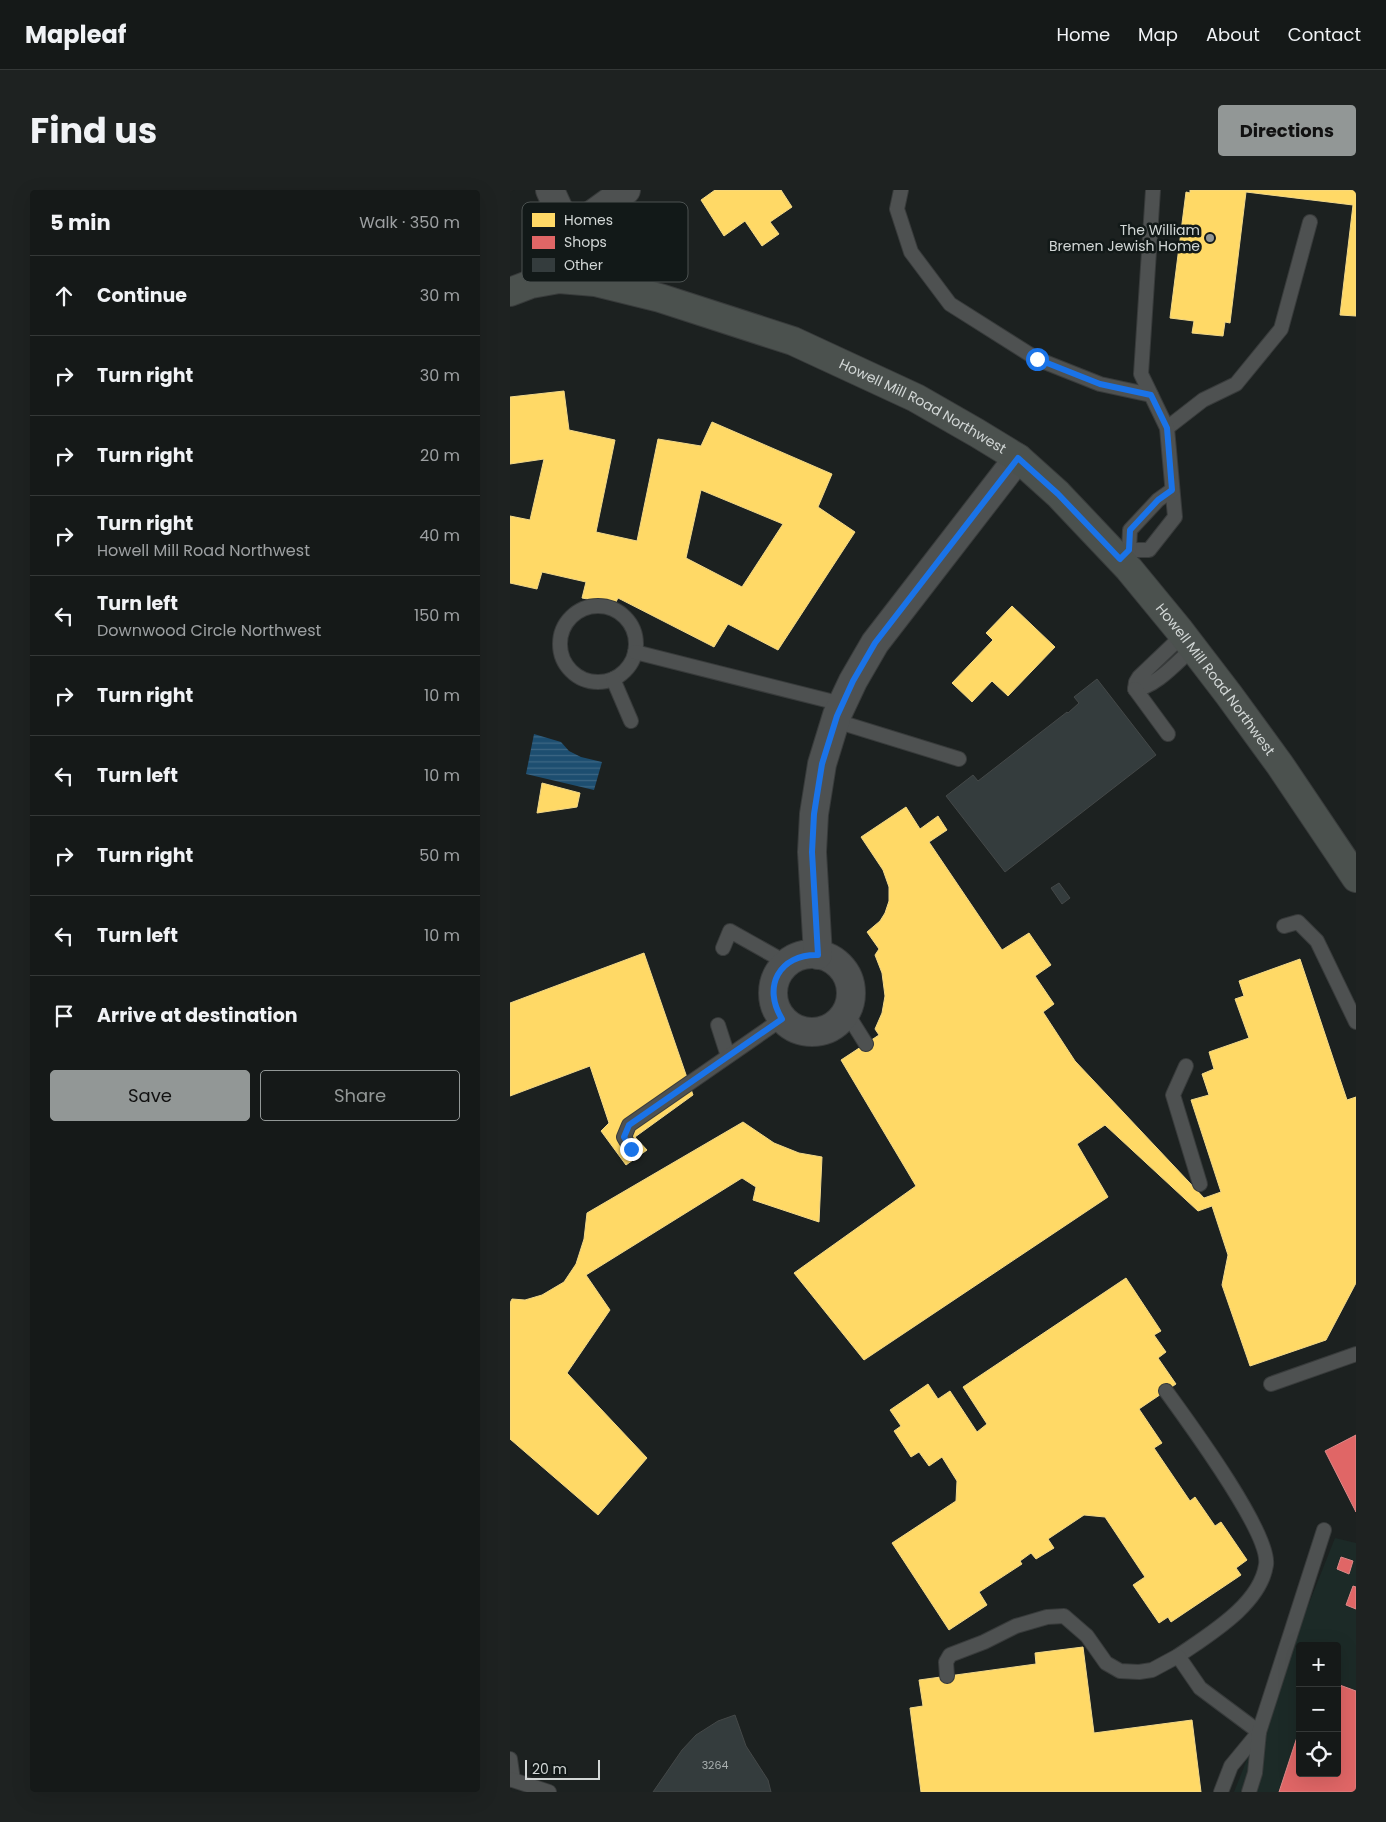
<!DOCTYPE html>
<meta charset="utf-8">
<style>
body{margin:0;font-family:Poppins,sans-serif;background:#1e2221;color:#f1f3f6}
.controls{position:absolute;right:15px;bottom:15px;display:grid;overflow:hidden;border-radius:5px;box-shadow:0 5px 20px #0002}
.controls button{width:45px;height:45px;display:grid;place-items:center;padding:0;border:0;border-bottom:1px solid #343837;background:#151918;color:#f1f3f6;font:25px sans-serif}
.scale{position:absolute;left:15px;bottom:12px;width:75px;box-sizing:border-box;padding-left:5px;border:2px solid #d2d7d6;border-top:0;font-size:14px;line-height:18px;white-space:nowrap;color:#d2d7d6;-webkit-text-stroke:4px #121918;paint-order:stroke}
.stop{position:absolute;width:15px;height:15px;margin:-11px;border:4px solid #1a73e8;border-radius:50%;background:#fff}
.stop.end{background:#1a73e8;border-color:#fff;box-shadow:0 1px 5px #0008}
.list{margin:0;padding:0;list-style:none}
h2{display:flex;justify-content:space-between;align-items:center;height:65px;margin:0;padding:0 20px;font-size:21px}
h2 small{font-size:16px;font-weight:400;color:#9da0a2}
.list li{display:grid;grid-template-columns:32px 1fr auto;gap:15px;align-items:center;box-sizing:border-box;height:80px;padding:0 20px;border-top:1px solid #343837}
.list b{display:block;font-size:19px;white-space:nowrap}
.list p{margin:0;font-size:16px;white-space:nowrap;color:#9da0a2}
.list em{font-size:16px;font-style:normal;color:#9da0a2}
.actions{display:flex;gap:10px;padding:15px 20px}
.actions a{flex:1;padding:11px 0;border:1px solid #929796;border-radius:5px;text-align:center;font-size:18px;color:#929796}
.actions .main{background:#929796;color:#111}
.icon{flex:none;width:28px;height:28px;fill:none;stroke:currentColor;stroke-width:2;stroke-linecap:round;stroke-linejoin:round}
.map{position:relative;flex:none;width:846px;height:1602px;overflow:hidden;border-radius:5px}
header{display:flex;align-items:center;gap:30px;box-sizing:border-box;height:70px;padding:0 25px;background:#151918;border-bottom:1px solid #343837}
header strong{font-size:24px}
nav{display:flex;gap:28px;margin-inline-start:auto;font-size:18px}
.intro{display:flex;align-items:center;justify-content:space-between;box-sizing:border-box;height:120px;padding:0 30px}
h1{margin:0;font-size:35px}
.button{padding:12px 22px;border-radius:5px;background:#929796;color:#111;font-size:18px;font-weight:700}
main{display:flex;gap:30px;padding:0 30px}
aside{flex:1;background:#151918;border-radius:5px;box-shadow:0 5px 20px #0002}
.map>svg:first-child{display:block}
</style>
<header>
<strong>Mapleaf</strong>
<nav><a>Home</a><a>Map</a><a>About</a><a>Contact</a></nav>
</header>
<div class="intro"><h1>Find us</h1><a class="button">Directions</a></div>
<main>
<aside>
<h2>5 min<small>Walk · 350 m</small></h2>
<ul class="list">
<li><svg class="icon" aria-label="ahead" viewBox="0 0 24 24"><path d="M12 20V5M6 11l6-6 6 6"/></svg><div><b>Continue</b></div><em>30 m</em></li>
<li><svg class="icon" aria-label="right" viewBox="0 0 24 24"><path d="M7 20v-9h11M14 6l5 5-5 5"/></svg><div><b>Turn right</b></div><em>30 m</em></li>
<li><svg class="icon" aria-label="right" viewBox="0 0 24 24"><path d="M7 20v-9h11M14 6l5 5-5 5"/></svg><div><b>Turn right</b></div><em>20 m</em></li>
<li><svg class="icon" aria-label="right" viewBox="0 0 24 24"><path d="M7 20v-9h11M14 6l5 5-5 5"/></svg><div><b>Turn right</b><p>Howell Mill Road Northwest</p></div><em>40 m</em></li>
<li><svg class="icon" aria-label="left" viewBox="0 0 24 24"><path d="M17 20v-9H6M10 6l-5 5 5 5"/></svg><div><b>Turn left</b><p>Downwood Circle Northwest</p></div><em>150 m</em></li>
<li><svg class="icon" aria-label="right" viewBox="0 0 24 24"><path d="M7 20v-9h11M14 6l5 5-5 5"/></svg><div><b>Turn right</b></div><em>10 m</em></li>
<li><svg class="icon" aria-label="left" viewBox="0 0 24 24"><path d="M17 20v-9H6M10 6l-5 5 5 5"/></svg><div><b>Turn left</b></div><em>10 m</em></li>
<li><svg class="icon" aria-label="right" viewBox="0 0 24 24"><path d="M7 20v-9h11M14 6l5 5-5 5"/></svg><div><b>Turn right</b></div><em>50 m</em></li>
<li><svg class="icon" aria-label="left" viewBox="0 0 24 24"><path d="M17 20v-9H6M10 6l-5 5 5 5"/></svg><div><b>Turn left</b></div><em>10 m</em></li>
<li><svg class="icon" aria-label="arrive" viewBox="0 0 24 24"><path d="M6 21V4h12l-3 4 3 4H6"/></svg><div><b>Arrive at destination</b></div></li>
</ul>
<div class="actions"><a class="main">Save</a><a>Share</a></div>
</aside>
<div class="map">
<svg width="846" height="1602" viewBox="0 0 846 1602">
<defs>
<pattern id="water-rules" width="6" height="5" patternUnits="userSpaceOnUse" patternTransform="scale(1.25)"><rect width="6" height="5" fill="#1d4e70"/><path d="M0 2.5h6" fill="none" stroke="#3d6784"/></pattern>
</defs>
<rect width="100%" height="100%" fill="#1c2120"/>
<path fill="#1c2a27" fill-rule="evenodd" d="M825 1348 846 1353V1602H724ZM790 1456H827V1583H790Z"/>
<polygon fill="url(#water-rules)" points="24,544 51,552 59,561 71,567 92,572 84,600 16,584"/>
<g fill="#ffd966" stroke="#f2d888" fill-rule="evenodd">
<polygon points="205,0 271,0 282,17 260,32 269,44 252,56 235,31 214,46 191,10"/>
<polygon points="680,0 846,0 846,126 830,125 843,15 736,2 720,133 715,132 713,146 682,143 684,131 660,128 676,2 680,3"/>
<path d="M54 201 59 240 105 250 86 342 127 351 148 249 191 256 202 232 322 284 308 317 345 342 268 460 218 434 204 457 108 408 105 414 72 408 76 392 32 382 27 399 0 393V326L20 330 34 269 0 274V207ZM191 300 273 334 232 397 176 368Z"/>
<polygon points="502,416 545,457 498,506 482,491 462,512 442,493 483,450 476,443"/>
<polygon points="32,593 70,603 67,617 27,623"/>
<polygon points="396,617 410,639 428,626 437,640 419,652 492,760 519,743 541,775 525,786 544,814 533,822 565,871 694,1008 711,1002 681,910 699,905 692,884 704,879 699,862 739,848 725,809 734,806 729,791 790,769 837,910 846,907 846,1093 816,1150 740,1176 712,1095 718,1065 702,1016 688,1021 595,935 567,954 598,1007 354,1170 284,1083 406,996 331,870 369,845 365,839 372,823 375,806 372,783 365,765 369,759 357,742 370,731 375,723 379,711 379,697 373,680 351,647"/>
<polygon points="134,763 183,905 125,947 137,960 116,975 91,941 99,933 80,876 0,906 0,813"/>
<polygon points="233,932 264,953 289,963 312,967 309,1032 243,1010 246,997 232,988 76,1085 100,1120 57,1183 137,1268 88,1325 0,1249 0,1113 2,1109 15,1110 32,1105 54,1092 66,1074 74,1049 77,1023"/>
<polygon points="616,1088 651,1141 644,1145 656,1162 648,1168 666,1194 629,1219 652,1253 644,1258 680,1311 685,1307 705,1336 711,1332 737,1370 726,1378 731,1385 661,1432 658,1427 649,1433 623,1395 635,1387 595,1327 574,1325 538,1349 544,1358 526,1369 521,1363 510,1371 512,1374 469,1402 477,1415 439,1440 382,1353 446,1311 447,1291 432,1267 419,1276 409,1262 401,1267 384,1241 391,1236 380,1220 418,1194 428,1209 440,1201 467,1242 477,1234 453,1197"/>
<polygon points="573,1457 584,1543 682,1530 691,1602 411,1602 400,1518 413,1516 409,1490 526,1474 525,1463"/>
</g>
<g fill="#e06666" stroke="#dc8888">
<polygon points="846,1245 846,1322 815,1261"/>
<polygon points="831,1367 843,1371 839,1384 827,1379"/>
<polygon points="843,1396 846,1397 846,1419 836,1415"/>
<polygon points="827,1494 846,1501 846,1602 769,1602 790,1538 790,1583 827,1583"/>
</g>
<g fill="#343c3d" stroke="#444848">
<polygon points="587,489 646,565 495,682 436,606 463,585 468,591 557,522 558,523 569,513 564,507"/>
<polygon points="549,693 560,708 552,714 541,698"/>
<polygon points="225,1525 236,1556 258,1590 261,1602 143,1602 172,1560 186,1545 208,1531"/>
</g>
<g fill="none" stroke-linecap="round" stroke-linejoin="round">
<defs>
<g id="lane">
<polyline points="391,0 387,19 401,62 440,114 527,169 590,194 641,205"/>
<polyline points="657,238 693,210 726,194 771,139 800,32"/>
<polyline points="619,360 639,360 665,327 657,238 631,184 643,0"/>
<polyline points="613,366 619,360 620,340 648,310 662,300"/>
<circle cx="88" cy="454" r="38"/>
<path d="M673 445 629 487 626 492 625 499C645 498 668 471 683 458"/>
<polyline points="125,462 332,514"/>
<polyline points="103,489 121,531"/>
<polyline points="625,499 658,544"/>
<polyline points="326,531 449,569"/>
<polyline points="774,736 788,732 807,751 846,832"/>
<polyline points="213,758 220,741 277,773"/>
<polyline points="336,822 356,854"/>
<polyline points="208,835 218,866"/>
<polyline points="676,876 663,905 690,994"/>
<polyline points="121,959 114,947 119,935 272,829"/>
<polyline points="761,1194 846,1164"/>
<path d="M656 1201C677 1230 761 1344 756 1375 750 1415 698 1445 668 1466"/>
<polyline points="437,1486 436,1472 440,1465 474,1452 506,1436 537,1427 554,1426 577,1446 596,1473 610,1481 629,1482 642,1480 668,1466 690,1498 749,1542"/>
<polyline points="0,1569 3,1590"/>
<polyline points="0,1589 39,1602"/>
<polyline points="711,1602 721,1576 749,1542"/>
<polyline points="739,1602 745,1583 749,1542 814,1340"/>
</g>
<g id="street">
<polyline points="40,0 49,20 65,37"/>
<polyline points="49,89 56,54 65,37 116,0"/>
<circle cx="302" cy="803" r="39"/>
<polyline points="308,765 302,662 304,624 312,574 327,525 343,491 365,453 508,268"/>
</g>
<g id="secondary">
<path id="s1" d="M0 102 21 94 49 89 85 92 150 108 283 151 406 208 467 243 508 268 548 304 619 379 670 441 719 505 770 575 846 688"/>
</g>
</defs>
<use href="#lane" stroke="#383b3b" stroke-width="16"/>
<use href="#street" stroke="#383b3b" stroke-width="30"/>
<use href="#secondary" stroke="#383b3b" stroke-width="30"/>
<use href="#lane" stroke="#4e5151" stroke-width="14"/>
<use href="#street" stroke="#4e5151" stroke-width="28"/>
<use href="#secondary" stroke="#4b514e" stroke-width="28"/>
</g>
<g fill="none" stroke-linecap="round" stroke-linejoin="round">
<path stroke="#1a73e8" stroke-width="6" d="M121 959 114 947 119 935 272 829C252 797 269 764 308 765L302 662 304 624 312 574 327 526 343 491 365 453 508 268 548 304 610 369 619 360 620 340 648 310 662 300 657 238 641 205 590 194 527 169"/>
</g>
<circle fill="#929796" stroke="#121918" stroke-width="2" cx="700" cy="48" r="5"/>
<g text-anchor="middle" stroke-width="5" stroke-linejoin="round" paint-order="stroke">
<g font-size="11" fill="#aab0b0">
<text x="205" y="1579">3264</text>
</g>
<g font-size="14" fill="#d2d7d6" stroke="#121918" text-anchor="end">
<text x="690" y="45">The William<tspan x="690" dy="16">Bremen Jewish Home</tspan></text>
</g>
<g font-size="14" fill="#d2d7d6" stroke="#121918">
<text dy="5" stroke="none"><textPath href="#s1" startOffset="439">Howell Mill Road Northwest</textPath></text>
<text dy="5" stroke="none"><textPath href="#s1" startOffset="845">Howell Mill Road Northwest</textPath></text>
</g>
</g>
<rect x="12" y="12" width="166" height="80" rx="8" fill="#121918" stroke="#4c5251" stroke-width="1"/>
<rect x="22" y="23" width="23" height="14" fill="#ffd966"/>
<rect x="22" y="46" width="23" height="13" fill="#e06666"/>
<rect x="22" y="68" width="23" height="14" fill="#343c3d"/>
<g font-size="14" fill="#d2d7d6">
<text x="54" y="35">Homes</text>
<text x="54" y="57">Shops</text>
<text x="54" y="80">Other</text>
</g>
</svg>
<div class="controls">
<button>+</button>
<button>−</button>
<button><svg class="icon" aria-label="locate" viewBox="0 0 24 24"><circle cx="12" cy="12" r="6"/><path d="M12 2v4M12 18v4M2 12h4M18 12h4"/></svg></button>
</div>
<div class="scale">20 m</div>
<div class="stop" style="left:527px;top:169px"></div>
<div class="stop end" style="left:121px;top:959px"></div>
</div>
</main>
